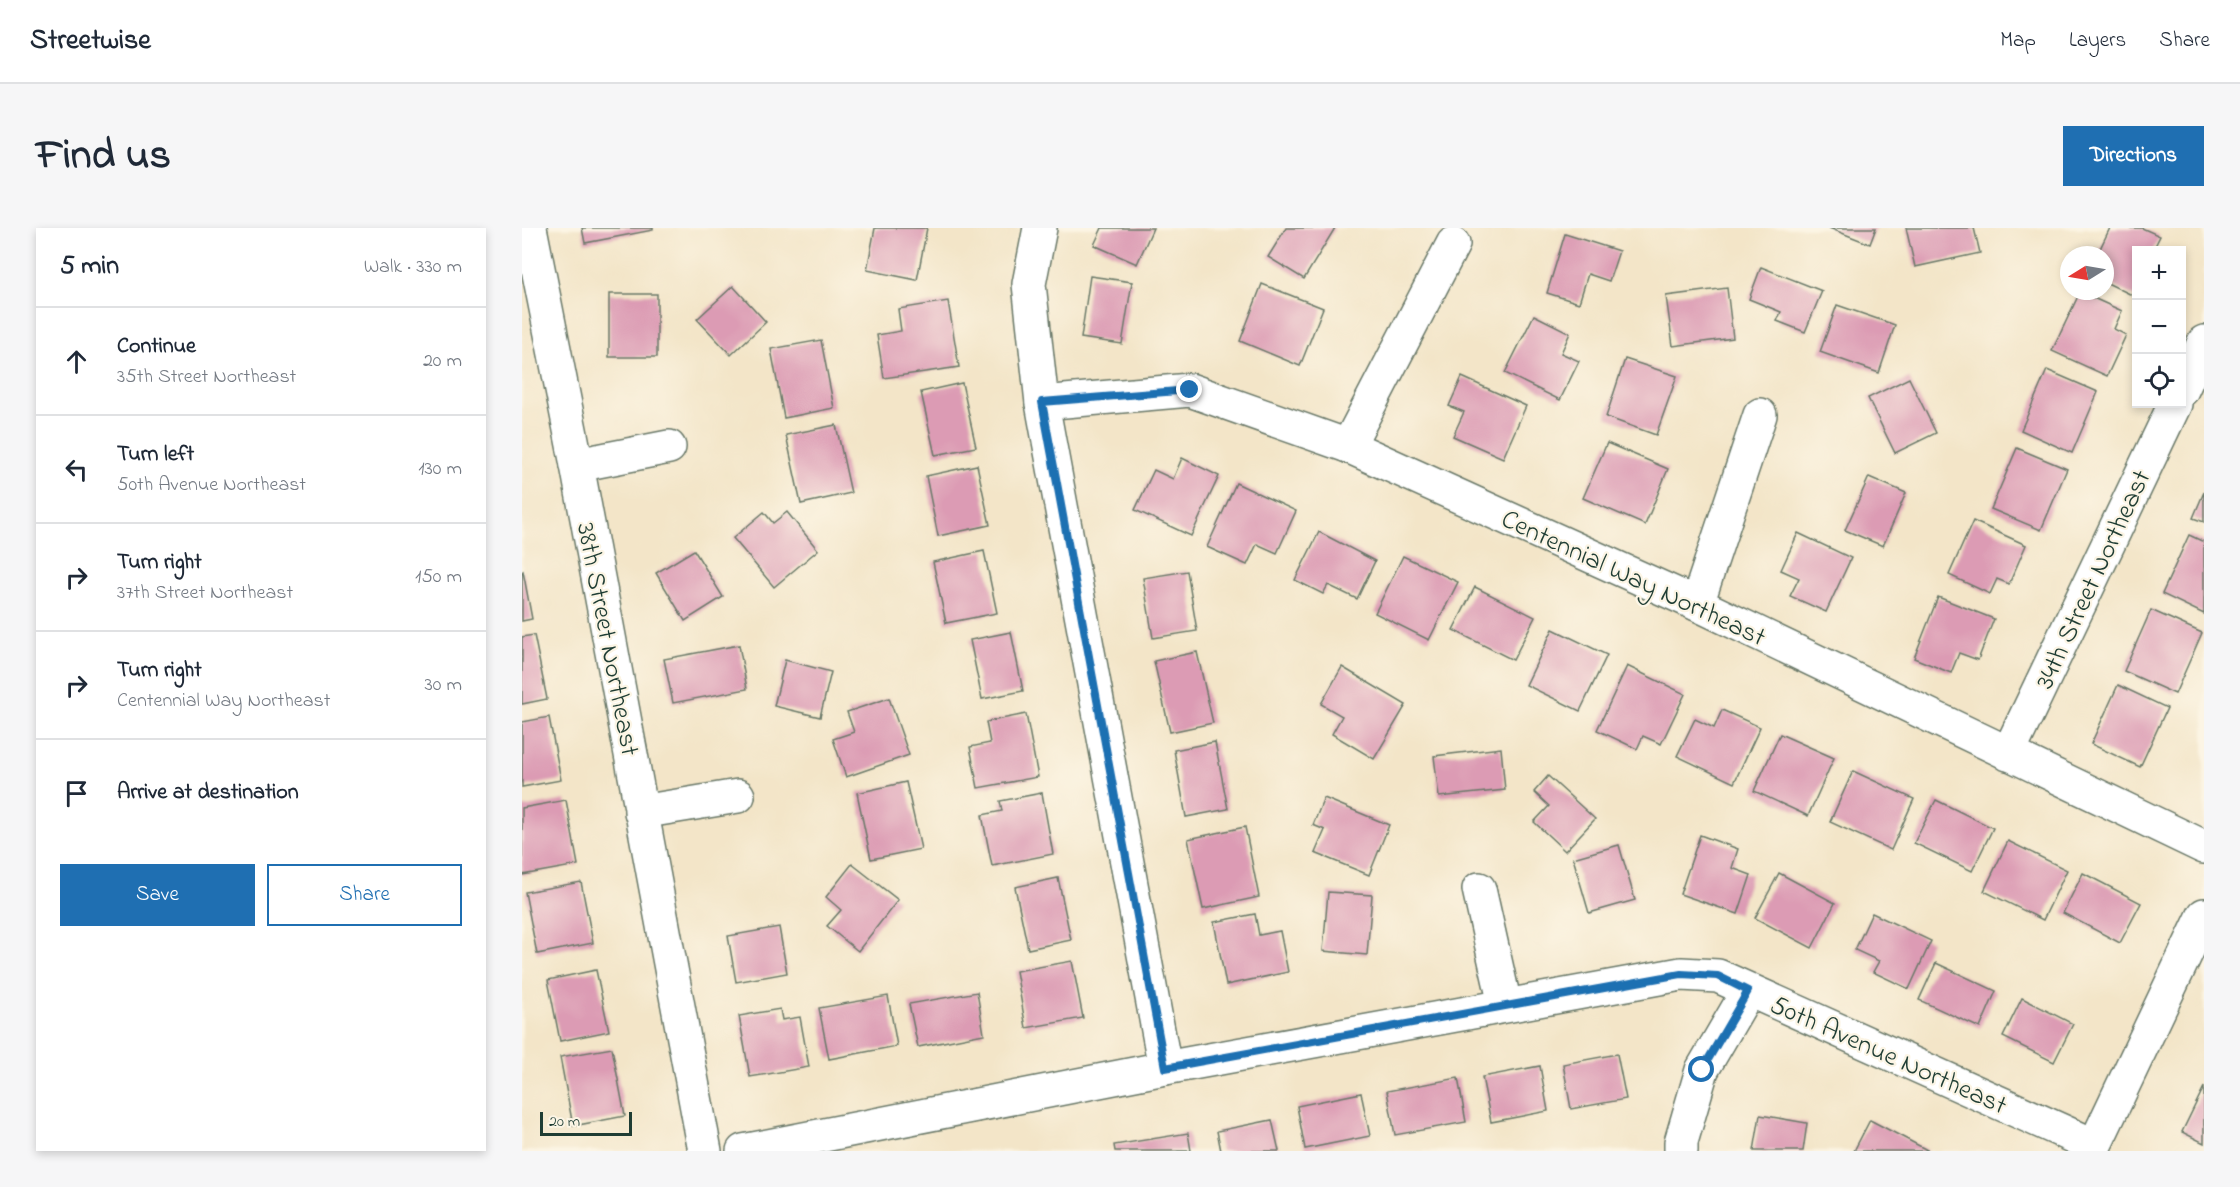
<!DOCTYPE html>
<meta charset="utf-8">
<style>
body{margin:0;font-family:"Indie Flower",sans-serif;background:#f6f6f7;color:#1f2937}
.controls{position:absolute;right:18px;top:18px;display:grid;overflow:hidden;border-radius:0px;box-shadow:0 3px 9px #0003}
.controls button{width:54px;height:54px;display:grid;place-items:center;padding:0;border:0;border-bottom:2px solid #e0e1e3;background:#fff;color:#1f2937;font:30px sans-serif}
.compass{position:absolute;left:1538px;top:18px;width:54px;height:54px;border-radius:50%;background:#fff;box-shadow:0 3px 9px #0003;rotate:259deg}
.scale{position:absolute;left:18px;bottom:15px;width:92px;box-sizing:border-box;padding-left:6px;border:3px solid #1f3d34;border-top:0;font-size:16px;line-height:21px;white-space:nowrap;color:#1f3d34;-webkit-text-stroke:4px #fcf5e5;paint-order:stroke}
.stop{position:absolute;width:18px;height:18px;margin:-14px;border:4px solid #1f6fb2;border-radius:50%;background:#fff}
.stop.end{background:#1f6fb2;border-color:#fff;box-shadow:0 2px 6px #0008}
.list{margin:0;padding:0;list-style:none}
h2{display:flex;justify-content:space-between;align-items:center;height:78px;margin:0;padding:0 24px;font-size:26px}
h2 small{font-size:20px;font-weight:400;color:#747a83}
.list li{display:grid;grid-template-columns:39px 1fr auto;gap:18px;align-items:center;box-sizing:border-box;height:108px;padding:0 24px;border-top:2px solid #e0e1e3}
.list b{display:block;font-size:22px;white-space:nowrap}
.list p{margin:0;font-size:20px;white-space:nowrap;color:#747a83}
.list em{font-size:20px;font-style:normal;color:#747a83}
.actions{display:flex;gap:12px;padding:18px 24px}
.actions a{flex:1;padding:14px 0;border:2px solid #1f6fb2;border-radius:0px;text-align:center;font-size:21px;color:#1f6fb2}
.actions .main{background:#1f6fb2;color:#fff}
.icon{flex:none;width:33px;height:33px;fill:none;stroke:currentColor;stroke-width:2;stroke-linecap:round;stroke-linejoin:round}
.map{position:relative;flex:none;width:1682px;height:923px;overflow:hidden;border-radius:0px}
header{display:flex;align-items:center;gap:36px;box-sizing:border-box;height:84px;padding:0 30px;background:#fff;border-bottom:2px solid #e0e1e3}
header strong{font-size:28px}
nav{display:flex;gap:33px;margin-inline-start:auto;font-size:21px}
.intro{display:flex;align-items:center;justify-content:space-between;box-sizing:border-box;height:144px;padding:0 36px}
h1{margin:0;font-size:42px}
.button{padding:15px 27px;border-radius:0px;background:#1f6fb2;color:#fff;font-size:21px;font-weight:700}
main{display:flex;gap:36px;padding:0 36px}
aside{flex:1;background:#fff;border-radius:0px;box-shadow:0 3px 9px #0003}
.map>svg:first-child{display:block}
</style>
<header>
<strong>Streetwise</strong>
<nav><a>Map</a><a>Layers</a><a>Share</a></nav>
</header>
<div class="intro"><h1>Find us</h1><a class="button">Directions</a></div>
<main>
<aside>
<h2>5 min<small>Walk · 330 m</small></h2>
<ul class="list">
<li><svg class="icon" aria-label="ahead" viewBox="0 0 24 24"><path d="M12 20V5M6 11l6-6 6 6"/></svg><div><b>Continue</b><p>35th Street Northeast</p></div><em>20 m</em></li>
<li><svg class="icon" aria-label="left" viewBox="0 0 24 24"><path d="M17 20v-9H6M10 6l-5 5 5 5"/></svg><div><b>Turn left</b><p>50th Avenue Northeast</p></div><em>130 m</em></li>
<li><svg class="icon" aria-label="right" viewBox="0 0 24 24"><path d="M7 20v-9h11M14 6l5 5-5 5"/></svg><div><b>Turn right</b><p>37th Street Northeast</p></div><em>150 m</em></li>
<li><svg class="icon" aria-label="right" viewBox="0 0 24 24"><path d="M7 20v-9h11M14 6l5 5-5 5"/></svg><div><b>Turn right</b><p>Centennial Way Northeast</p></div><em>30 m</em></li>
<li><svg class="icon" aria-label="arrive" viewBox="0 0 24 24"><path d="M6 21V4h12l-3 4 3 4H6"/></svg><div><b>Arrive at destination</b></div></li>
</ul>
<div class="actions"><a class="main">Save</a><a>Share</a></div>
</aside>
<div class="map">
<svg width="1682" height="923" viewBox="0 0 1682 923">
<rect width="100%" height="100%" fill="#fcf5e5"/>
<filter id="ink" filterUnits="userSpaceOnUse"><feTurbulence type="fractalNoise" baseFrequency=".0167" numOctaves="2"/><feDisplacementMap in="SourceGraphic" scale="12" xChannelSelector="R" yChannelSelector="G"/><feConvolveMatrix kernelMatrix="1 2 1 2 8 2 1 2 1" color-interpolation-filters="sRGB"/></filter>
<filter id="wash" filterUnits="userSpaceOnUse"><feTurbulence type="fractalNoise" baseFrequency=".008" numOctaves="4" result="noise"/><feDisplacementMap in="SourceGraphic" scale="24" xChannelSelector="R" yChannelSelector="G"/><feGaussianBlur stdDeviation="1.35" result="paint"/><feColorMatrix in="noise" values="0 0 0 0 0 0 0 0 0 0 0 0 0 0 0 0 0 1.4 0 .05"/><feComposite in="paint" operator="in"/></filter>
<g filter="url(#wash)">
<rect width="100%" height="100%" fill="#f3e5c8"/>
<g id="blocks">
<g fill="#dc9bb4">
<polygon points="60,0 131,0 131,2 63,15"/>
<polygon points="353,0 405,0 395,52 345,42"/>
<polygon points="580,0 631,0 615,36 572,17"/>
<polygon points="764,0 813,0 782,51 746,29"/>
<polygon points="1307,0 1354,0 1348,16"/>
<polygon points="1384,0 1452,0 1458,25 1393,39"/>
<polygon points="1588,0 1620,0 1638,8 1631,22 1614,22 1614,69 1583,54 1583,27 1575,27"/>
<polygon points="1043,6 1097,23 1087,53 1066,46 1057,75 1025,65"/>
<polygon points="1239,39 1300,63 1283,104 1255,93 1259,84 1227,71"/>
<polygon points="568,48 610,54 600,116 559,110"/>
<polygon points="740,56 801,80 778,138 718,113"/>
<polygon points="211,58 244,94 209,127 175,91"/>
<polygon points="1205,60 1211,110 1151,118 1144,68"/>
<polygon points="1558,64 1600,83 1592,101 1604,107 1585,148 1530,123"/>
<rect x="87" y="66" width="48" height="63"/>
<polygon points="426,73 437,139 362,150 355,107 379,103 376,81"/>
<polygon points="1315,77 1373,97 1357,145 1298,124"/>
<polygon points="1012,87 1048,105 1039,125 1057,133 1038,172 983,145"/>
<polygon points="299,112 312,180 262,190 249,121"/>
<polygon points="1103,131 1155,148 1134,207 1084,189"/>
<polygon points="1525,142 1576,164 1550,225 1499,202"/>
<polygon points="940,149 1004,178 981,230 931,208 942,184 927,178"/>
<polygon points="1387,150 1414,205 1373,225 1346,170"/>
<polygon points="440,155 454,219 413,227 399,164"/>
<polygon points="314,197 329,265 279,276 264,207"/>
<polygon points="1085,215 1146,241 1123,297 1061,270"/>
<polygon points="1495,220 1545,241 1519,302 1469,281"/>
<polygon points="660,230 697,248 669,308 613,282 632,242 651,251"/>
<polygon points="455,237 468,297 416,308 404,248"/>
<polygon points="1347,249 1384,265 1361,318 1323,302"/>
<polygon points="714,255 774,283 755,325 735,316 725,337 685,319"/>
<polygon points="1682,264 1682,294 1671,290"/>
<polygon points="242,284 251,295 265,284 296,322 252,359 211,310"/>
<polygon points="1451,293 1504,317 1487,356 1475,351 1468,366 1427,347"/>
<polygon points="797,304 853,333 835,371 806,357 801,366 773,352"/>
<polygon points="1276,305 1329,330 1304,384 1268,368 1277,350 1259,342"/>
<polygon points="1667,307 1682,314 1682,386 1640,366"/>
<polygon points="172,322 201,369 163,393 134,345"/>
<polygon points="462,323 475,385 424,395 411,334"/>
<polygon points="881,328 936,354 907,412 853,385"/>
<polygon points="1,343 10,391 0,393 0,344"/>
<polygon points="665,343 675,403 631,410 621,350"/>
<polygon points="953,359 1013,389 991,432 931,402"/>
<polygon points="1416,369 1472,391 1456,432 1437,425 1429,445 1392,430"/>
<polygon points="1629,382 1680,405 1653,466 1602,443"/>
<polygon points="1031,401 1085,427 1058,483 1004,457"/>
<polygon points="489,404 501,463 460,471 448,412"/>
<polygon points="12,407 25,471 0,476 0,409"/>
<polygon points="217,417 225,461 151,475 142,431"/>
<polygon points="675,424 691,495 648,504 632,433"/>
<polygon points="263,432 309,444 298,489 252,478"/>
<polygon points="1105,438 1163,466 1139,516 1121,508 1115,521 1075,502"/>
<polygon points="820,439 884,477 852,531 810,506 820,488 799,476"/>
<polygon points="1596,457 1645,480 1618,539 1569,516"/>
<polygon points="367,470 387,527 324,549 311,511 332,504 325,484"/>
<polygon points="1200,482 1238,499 1212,555 1155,528 1173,491 1192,500"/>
<polygon points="504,486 516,549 456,560 448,519 468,515 464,494"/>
<polygon points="27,489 39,552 0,559 0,494"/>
<polygon points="1258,506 1312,530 1286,588 1232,563"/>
<polygon points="693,514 706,581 664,589 652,522"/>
<polygon points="979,520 983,562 917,569 912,528"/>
<polygon points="1331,543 1392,571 1369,622 1308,594"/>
<polygon points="1026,548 1073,591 1043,623 1012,594 1027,578 1012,564"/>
<polygon points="384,554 399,621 349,631 335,565"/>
<polygon points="520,565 531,626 470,638 460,587 480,583 478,573"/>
<polygon points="802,570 867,597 847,647 793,625 803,602 791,597"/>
<polygon points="44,572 56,637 0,647 0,580"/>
<polygon points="1414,572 1471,600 1450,643 1392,615"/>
<polygon points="723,599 737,669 681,681 666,611"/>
<polygon points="1178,607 1216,621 1210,640 1229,647 1216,686 1158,666"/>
<polygon points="1486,613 1545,642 1521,692 1462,663"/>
<polygon points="1097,617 1113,672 1067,685 1051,630"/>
<polygon points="330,636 376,672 336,723 305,698 319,682 304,669"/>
<polygon points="1257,645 1313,675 1290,720 1233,690"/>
<polygon points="1561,645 1619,675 1598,715 1541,685"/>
<polygon points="536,650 549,712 506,721 493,659"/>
<polygon points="59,654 71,715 15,726 3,664"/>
<polygon points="806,664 850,667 845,727 801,723"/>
<polygon points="1350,685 1409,713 1387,761 1351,744 1357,733 1333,722"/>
<polygon points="733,686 737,707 758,703 766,744 704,757 692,694"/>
<polygon points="257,699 265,745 214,754 206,708"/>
<polygon points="550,733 561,790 504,800 494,743"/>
<polygon points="1414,735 1474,763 1458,800 1397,772"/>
<polygon points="74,742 87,803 38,813 26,752"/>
<polygon points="455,764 462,806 396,819 387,776"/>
<polygon points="366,768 375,818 307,831 297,780"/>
<polygon points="1500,770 1551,796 1532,834 1481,809"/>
<polygon points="258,781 260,792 278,789 287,839 228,849 217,788"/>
<polygon points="90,820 103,888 51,898 38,829"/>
<polygon points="1095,826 1104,871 1049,881 1041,836"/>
<polygon points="1018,838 1026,883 969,894 960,849"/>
<polygon points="936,850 944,894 873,907 865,863"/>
<polygon points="1682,859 1682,915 1660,904"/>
<polygon points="839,865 848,908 783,921 775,878"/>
<polygon points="1238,887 1285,895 1281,923 1232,923"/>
<polygon points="750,892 757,923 699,923 695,903"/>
<polygon points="1348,892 1407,923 1332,923"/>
<polygon points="666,905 669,923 593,923 592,917"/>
</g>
</g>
</g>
<g filter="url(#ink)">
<use href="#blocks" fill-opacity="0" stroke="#697868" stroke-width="1.5"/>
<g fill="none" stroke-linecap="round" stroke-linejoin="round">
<defs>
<g id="minor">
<polyline points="8,0 55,237 183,923"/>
<polyline points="518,0 507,56 520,175 643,840"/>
<polyline points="1660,162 1682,114"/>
<polyline points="520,175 668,162 826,218 1175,376 1682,619"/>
<polyline points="826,218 931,16"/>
<polyline points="55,237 147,219"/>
<polyline points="1175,376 1238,187"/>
<polyline points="1486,526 1653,176"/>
<polyline points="119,584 216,568"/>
<polyline points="957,661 983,777"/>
<polyline points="221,923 643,840 1159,746 1196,748 1571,917"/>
<polyline points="1159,923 1159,914 1180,842 1226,763"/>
<polyline points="1570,923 1682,687"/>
</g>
</defs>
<use href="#minor" stroke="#697868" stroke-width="36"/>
<use href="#minor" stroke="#fff" stroke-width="33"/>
</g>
</g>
<g fill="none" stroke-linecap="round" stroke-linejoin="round" filter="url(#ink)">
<polyline stroke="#1f6fb2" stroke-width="8" points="668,162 520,174 643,840 1159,746 1196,748 1226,763 1180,842"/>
</g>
<g text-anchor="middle" stroke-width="4.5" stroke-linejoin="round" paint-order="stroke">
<g font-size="27" fill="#1f3d34" stroke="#fcf5e5">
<text transform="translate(1112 349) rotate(25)" y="9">Centennial Way Northeast</text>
<text transform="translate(1570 351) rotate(-65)" y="9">34th Street Northeast</text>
<text transform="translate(87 411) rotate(79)" y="9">38th Street Northeast</text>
<text transform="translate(1367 826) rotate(24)" y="9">50th Avenue Northeast</text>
</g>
</g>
</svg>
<div class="controls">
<button>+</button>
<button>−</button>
<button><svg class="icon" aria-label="locate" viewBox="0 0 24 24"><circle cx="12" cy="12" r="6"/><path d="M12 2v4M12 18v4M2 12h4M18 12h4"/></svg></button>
</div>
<svg class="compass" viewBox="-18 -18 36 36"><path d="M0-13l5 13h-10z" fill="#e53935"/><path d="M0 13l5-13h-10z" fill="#747a83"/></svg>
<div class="scale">20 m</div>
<div class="stop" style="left:1180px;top:842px"></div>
<div class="stop end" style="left:668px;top:162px"></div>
</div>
</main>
